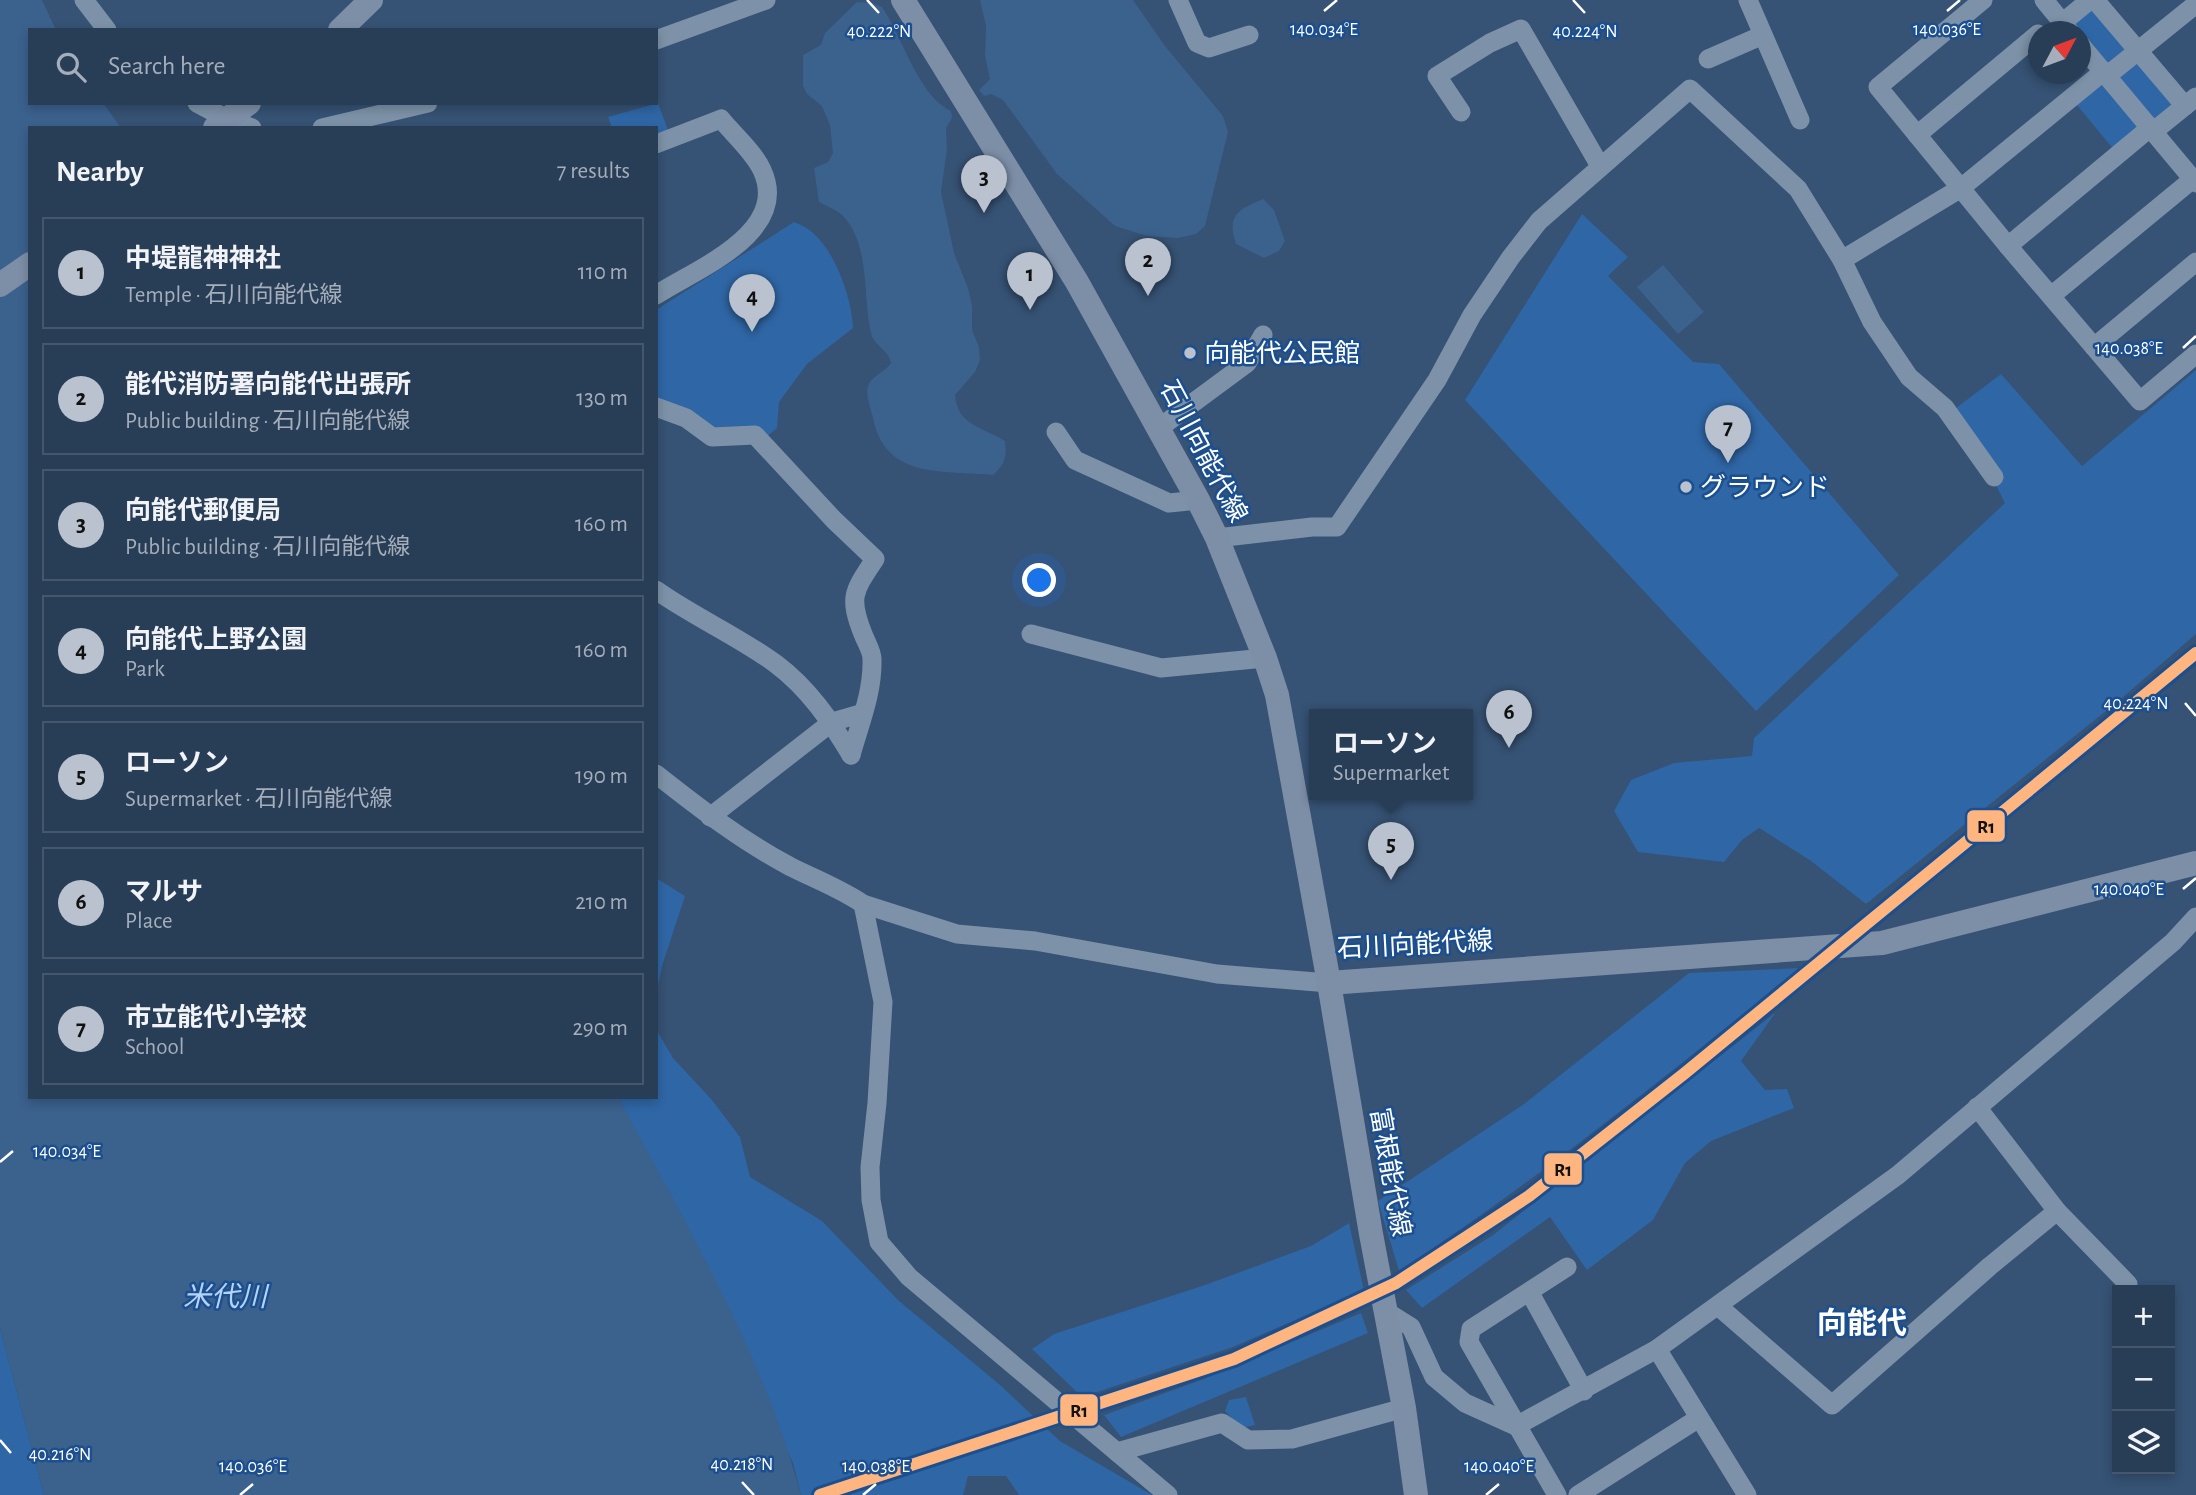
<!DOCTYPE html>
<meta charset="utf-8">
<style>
body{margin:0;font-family:"Alegreya Sans","Noto Sans JP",sans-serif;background:#30455d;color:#f1f3f6}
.controls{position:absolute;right:21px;bottom:21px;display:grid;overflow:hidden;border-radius:0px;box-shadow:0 4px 10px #0003}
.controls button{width:63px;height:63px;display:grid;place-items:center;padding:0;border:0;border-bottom:2px solid #44576d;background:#283e57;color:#f1f3f6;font:35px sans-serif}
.compass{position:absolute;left:2028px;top:21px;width:63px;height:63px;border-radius:50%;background:#283e57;box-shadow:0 4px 10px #0003;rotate:49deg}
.you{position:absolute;left:1040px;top:581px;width:24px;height:24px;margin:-18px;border:5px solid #fff;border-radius:50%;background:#1a73e8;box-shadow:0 0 0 10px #1a73e833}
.badge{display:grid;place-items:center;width:46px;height:46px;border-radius:50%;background:#b9c2ce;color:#111;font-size:23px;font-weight:700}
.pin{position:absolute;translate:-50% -58px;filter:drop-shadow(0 2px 4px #0008)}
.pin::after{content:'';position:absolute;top:37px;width:24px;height:21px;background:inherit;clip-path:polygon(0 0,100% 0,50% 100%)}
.popup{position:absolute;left:1309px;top:709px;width:164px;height:91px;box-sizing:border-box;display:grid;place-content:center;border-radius:0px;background:#283e57;filter:drop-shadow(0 2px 5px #0005);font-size:23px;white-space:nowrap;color:#a5aeba}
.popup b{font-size:26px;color:#f1f3f6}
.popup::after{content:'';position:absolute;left:50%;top:100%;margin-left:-14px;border:14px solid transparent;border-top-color:#283e57}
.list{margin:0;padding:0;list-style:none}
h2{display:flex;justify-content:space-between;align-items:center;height:91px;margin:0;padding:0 28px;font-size:30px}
h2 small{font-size:23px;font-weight:400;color:#a5aeba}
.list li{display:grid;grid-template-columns:46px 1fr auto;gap:21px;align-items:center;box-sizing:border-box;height:112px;margin:0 14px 14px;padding:0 14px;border:2px solid #44576d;border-radius:0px}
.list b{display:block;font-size:26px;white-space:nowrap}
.list p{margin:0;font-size:23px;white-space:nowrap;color:#a5aeba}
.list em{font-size:23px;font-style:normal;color:#a5aeba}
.icon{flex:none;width:38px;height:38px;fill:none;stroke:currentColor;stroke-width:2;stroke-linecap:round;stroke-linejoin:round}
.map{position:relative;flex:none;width:2196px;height:1495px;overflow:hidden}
.search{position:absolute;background:#283e57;box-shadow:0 4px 10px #0003;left:28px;top:28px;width:630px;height:77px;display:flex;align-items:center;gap:18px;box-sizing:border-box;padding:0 24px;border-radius:0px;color:#a5aeba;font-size:26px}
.panel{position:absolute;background:#283e57;box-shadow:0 4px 10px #0003;left:28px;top:126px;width:630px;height:973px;border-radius:0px}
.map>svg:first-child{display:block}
</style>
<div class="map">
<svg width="2196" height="1495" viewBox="0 0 2196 1495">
<rect width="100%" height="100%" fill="#365274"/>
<g fill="#2f66a5">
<polygon points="2091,3 2131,50 2109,69 2081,36 2080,32 2076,31 2068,22"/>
<polygon points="2138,59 2175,105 2152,123 2115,78"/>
<polygon points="2102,81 2142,128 2115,151 2076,104"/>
<polygon points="658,103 669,133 656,138 656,128 612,128 608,117"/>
<polygon points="1582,214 1628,257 1608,276 1693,362 1719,364 1899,575 1756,711 1465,400"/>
<path d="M794 222C801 225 808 228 813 233 836 253 852 299 853 328L807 364 779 402 777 428 763 440 714 431 656 398V310Z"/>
<polygon points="2196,370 2196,634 2122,698 1866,904 1811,861 1759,828 1742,840 1724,862 1638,852 1614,811 1631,780 1674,763 1752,756 1754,738 2005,503 1956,408 2001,374 2082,466"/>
<polygon points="656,878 685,896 662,966 656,995"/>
<path d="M1801 968C1670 1072 1540 1179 1399 1271L1378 1201 1524 1104 1689 973Z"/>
<polygon points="1776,1012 1741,1061 1765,1090 1787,1089 1794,1108 1711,1141 1685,1163 1653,1220 1587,1270 1550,1217 1422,1308 1406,1290 1493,1235"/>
<polygon points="656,1029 673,1058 712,1100 740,1137 750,1177 822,1221 899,1301 999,1384 1060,1441 1152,1495 1019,1495 1006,1476 968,1476 963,1495 801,1495 793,1463 618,1097 656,1097"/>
<polygon points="1349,1223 1364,1290 1233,1347 1082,1397 1032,1349 1054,1334 1205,1285 1311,1246"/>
<polygon points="1361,1313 1368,1333 1121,1437 1104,1415 1201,1380"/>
<polygon points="0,1328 44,1495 0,1495"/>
<polygon points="1246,1397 1255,1425 1241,1428 1225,1411 1229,1400"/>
</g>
<g fill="#3b618d">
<path d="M0 0H42L56 30H30V103H103L121 128H30V1097H618C687 1226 763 1353 801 1495H44L0 1328Z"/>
<polygon points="980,0 1133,0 1165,46 1223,116 1228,132 1205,226 1196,234 1178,238 1147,236 1115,226 1057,174 1003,100 991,94 984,96 979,90 990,79 985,56 986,26"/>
<path d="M857 2 872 3 882 7C902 36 919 97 951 111L952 118 946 128 947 150 941 192 954 253 968 288 972 306V330L979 347 980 360 975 372 955 395C957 425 983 427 1005 441 1007 457 1005 464 993 475 944 470 885 480 873 418 871 408 865 395 868 386 871 376 884 373 891 363 889 350 873 345 871 333 862 296 871 246 843 216 837 210 826 206 819 202L814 168 828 162 833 153 830 125 822 106 807 94 803 86V55L821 45 825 33Z"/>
<path d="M1263 199 1274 210 1285 241 1279 251 1264 258 1236 244C1226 215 1239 209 1263 199Z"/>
<polygon points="1663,265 1704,312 1678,334 1637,287"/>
</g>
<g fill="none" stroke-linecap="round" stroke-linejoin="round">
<g stroke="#7d92a8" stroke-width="19">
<polyline points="84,0 107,30"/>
<polyline points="1178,0 1197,43 1209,48 1249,35"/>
<polyline points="1748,0 1800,120"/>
<polyline points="1983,0 1878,87 2008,246 2140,401 2196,354"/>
<polyline points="2044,0 2070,32"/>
<polyline points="2095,0 2185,106"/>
<polyline points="2062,23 2090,0"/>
<polyline points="656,40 766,0"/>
<polyline points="2080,44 2196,183"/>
<polyline points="1708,59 1763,35"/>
<polyline points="2108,75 2196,4"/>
<polyline points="197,103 227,119 252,128"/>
<polyline points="1461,112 1437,76 1490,43 1521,29 1600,166"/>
<polyline points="322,128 428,103"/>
<polyline points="2154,131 2196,97"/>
<polyline points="1917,135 2038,34"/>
<path d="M656 144 721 119C735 136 753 151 762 170 791 233 696 269 656 295"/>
<polyline points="2008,246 2151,127"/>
<polyline points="1842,260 1961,188 2104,71"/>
<polyline points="2051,296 2193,179"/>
<polyline points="2094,347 2196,262"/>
<path d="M656 407 686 418 712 437 755 435 834 520 875 559C854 591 848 596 863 634 866 642 872 651 872 659 873 692 860 723 851 755"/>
<polyline points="1159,428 1247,363 1263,335"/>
<polyline points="1056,432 1075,460 1169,503 1198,500"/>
<polyline points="1217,538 1312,527 1337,527 1437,380 1472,315 1511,257 1539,221 1690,89 1798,189 1842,260 1872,322 1909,377 1945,408 1994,477"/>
<path d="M656 590C694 617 738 636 776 664 808 688 831 721 851 755"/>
<polyline points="1031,634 1161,668 1265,658"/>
<path d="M656 774C699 808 742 841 791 867 815 879 841 889 863 904L957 934 1035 941 1217 974 1329 983"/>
<polyline points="710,817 832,722 863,713"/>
<polyline points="863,904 883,1002 877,1103 870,1167 871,1200 879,1242 909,1277 1168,1495"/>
<polyline points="1977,1107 2057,1211 2128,1284"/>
<polyline points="1530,1293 1584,1391"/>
<polyline points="1718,1306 1832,1405 1990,1266 2057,1211"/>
<polyline points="1387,1312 1411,1327 1434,1377 1465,1403 1516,1426"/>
<polyline points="1657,1349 1747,1495"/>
<polyline points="1516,1426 1657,1349 1898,1175 2173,942 2196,917"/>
<polyline points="1117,1452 1222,1423 1248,1440 1292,1439 1404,1408"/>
<polyline points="1557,1495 1469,1342 1471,1329 1567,1267"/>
<polyline points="1578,1495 1699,1418"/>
</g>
<g stroke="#7d8ea7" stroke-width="24">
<polyline points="903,0 1077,282 1198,500 1217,538 1265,658 1277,695 1329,983 1371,1234 1404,1408 1416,1495"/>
<polyline points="340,30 371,0"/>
<polyline points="215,128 249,103"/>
<polyline points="0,285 30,264"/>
<polyline points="1329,983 1882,943 2196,863"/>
</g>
<defs>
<polyline id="rail-1" points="820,1495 1234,1359 1396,1283 1529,1196 1685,1073 2196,653"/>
</defs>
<use href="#rail-1" stroke="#1b4f8f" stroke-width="18"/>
<use href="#rail-1" stroke="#ffb580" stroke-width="12"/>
</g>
<path fill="none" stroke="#fff" stroke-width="2.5" d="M867 0 879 13M1573 0 1585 13M1324 11 1337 0M1947 11 1960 0M2183 348 2196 336M2185 703 2196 716M2183 889 2196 878M0 1162 13 1151M0 1440 11 1453M742 1482 754 1495M240 1495 253 1484M863 1495 876 1484M1486 1495 1499 1484"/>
<g fill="#b9c2ce" stroke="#1b4f8f" stroke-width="2.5">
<circle cx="1190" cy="353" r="7"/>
<circle cx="1686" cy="487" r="7"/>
</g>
<g text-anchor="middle" stroke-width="5" stroke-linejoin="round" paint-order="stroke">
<g font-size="26" fill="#fff" stroke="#1b4f8f" text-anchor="start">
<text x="1204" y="362">向能代公民館</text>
<text x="1700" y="496">グラウンド</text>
</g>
<g font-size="26" fill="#fff" stroke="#1b4f8f">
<text transform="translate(1204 451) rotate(62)" y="9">石川向能代線</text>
<text transform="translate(1415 944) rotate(-3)" y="9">石川向能代線</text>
<text transform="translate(1391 1172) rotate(80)" y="9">富根能代線</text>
</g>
<g font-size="28" font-style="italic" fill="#b5d3f5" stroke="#1b4f8f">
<text x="225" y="1306">米代川</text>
</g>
<g font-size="30" font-weight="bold" fill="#fff" stroke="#1b4f8f">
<text x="1862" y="1333">向能代</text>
</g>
</g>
<g font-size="18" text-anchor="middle" fill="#fff" stroke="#1b4f8f" stroke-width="5" stroke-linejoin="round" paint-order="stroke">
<text x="1324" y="35">140.034°E</text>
<text x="1947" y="35">140.036°E</text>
<text x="879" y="37">40.222°N</text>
<text x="1585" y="37">40.224°N</text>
<text x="2129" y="354">140.038°E</text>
<text x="2136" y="709">40.224°N</text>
<text x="2129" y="895">140.040°E</text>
<text x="67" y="1157">140.034°E</text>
<text x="60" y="1460">40.216°N</text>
<text x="742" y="1470">40.218°N</text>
<text x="253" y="1472">140.036°E</text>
<text x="876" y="1472">140.038°E</text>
<text x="1499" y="1472">140.040°E</text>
</g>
<g stroke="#1b4f8f" stroke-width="2.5">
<rect x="1966" y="809" width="40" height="34" rx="7" fill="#ffb580"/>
<rect x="1543" y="1152" width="40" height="34" rx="7" fill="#ffb580"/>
<rect x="1059" y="1393" width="40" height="34" rx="7" fill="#ffb580"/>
</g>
<g font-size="19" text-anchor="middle" font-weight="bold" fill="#111">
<text x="1986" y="833">R1</text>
<text x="1563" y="1176">R1</text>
<text x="1079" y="1417">R1</text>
</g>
</svg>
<div class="controls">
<button>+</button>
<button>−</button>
<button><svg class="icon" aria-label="layers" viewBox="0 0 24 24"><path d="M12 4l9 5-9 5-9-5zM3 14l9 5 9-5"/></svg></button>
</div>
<svg class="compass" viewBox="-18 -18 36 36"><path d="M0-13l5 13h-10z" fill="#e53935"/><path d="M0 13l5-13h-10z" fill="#a5aeba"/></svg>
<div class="you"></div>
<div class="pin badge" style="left:1030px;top:310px">1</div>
<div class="pin badge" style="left:1148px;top:296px">2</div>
<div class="pin badge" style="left:984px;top:213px">3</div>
<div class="pin badge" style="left:752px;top:332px">4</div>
<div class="pin badge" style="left:1391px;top:880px">5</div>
<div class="popup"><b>ローソン</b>Supermarket</div>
<div class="pin badge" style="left:1509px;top:748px">6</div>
<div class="pin badge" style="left:1728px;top:463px">7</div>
<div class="search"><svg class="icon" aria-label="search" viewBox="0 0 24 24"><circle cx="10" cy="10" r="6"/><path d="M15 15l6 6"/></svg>Search here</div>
<section class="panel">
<h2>Nearby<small>7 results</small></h2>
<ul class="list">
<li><span class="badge">1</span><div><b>中堤龍神神社</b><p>Temple · 石川向能代線</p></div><em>110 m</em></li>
<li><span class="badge">2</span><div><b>能代消防署向能代出張所</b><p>Public building · 石川向能代線</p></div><em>130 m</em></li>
<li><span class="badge">3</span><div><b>向能代郵便局</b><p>Public building · 石川向能代線</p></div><em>160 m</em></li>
<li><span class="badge">4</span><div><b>向能代上野公園</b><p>Park</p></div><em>160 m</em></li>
<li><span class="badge">5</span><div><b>ローソン</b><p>Supermarket · 石川向能代線</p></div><em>190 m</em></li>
<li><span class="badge">6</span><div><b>マルサ</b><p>Place</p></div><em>210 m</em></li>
<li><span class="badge">7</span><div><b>市立能代小学校</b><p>School</p></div><em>290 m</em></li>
</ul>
</section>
</div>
